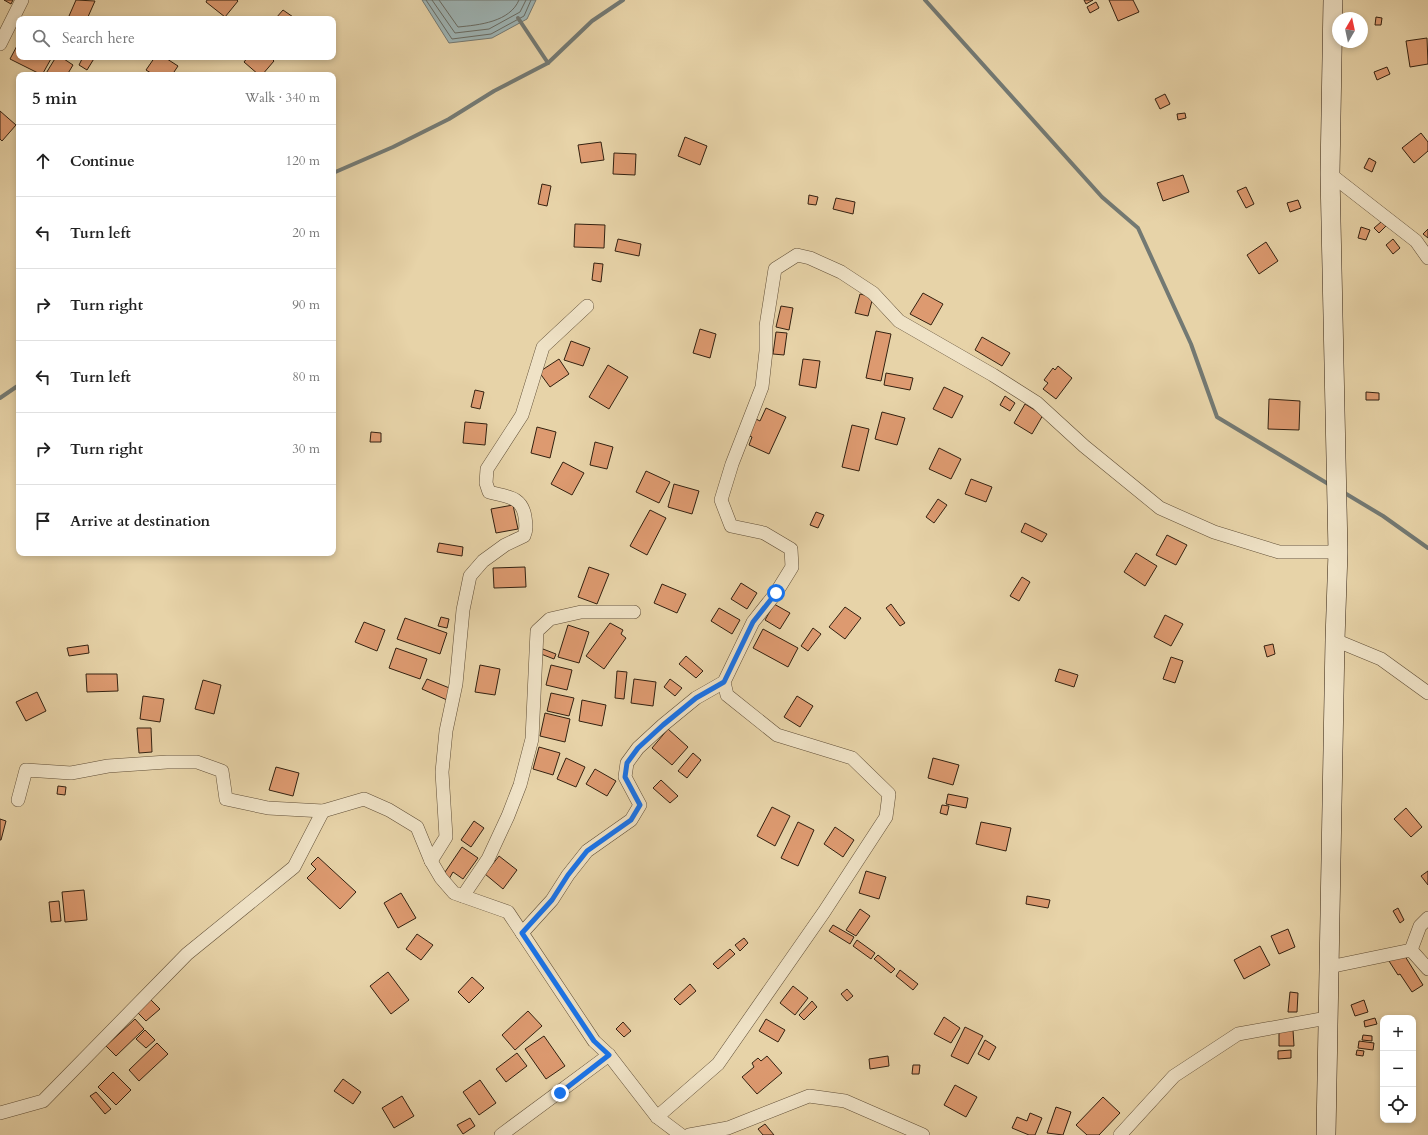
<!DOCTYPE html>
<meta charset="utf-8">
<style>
body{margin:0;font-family:Cardo,serif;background:#f2f2f2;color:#222}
.controls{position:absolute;right:12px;bottom:12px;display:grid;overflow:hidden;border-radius:8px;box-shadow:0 2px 6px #0003}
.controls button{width:36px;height:36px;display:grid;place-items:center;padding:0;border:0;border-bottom:1px solid #e0e0e0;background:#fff;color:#222;font:20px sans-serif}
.compass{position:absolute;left:1332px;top:12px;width:36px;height:36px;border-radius:50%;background:#fff;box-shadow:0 2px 6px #0003;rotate:9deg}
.stop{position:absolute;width:12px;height:12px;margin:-9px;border:3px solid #1a73e8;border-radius:50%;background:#fff}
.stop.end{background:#1a73e8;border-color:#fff;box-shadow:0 1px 4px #0008}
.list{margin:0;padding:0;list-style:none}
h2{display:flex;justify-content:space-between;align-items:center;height:52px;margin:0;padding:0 16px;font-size:17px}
h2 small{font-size:13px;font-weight:400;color:#767676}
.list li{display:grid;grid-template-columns:26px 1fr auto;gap:12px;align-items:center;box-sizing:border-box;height:72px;padding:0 16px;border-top:1px solid #e0e0e0}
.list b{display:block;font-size:15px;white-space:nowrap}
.list em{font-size:13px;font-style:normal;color:#767676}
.icon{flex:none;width:22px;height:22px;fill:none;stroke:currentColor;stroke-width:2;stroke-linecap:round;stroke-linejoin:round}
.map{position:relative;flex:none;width:1428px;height:1135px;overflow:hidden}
.search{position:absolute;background:#fff;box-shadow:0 2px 6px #0003;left:16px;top:16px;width:320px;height:44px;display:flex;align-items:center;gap:10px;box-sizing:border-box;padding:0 14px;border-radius:8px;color:#767676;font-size:15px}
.panel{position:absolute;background:#fff;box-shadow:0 2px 6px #0003;left:16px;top:72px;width:320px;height:484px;border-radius:8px}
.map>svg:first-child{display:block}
</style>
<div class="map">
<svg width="1428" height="1135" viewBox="0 0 1428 1135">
<rect width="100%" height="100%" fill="#e7d3a8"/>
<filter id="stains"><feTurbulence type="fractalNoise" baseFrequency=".005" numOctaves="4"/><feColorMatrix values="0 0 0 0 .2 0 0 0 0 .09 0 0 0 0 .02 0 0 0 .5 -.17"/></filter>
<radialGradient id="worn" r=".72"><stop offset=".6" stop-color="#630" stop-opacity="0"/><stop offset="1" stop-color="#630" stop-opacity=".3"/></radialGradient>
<polygon fill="#9db4b5" stroke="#737973" points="422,0 536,0 527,19 492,38 449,43"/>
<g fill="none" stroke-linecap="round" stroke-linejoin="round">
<g stroke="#686a62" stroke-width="1">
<polyline points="426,0 452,39 491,34 524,16 531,0"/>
<polyline points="432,0 455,33 489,29 520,12 526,0"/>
<path d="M439 0 458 27C479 25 510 22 519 0"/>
</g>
<g stroke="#737973" stroke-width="4">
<polyline points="925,0 1102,197 1138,228 1191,344 1217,417 1330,485"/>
<polyline points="518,18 548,63"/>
<polyline points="333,173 393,147 449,119 494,91 548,63 592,21 623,0"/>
<polyline points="0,398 19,385"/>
<polyline points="1343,492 1383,516 1428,548"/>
</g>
</g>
<g fill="#dd9a70" stroke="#332110">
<polygon points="4,0 13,0 11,4"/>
<polygon points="76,0 95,1 87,19 75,19 69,16"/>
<polygon points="207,0 237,0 238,1 225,17 206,2"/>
<polygon points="1084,0 1093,0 1086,4"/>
<polygon points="1109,0 1133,0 1139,12 1118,21"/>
<polygon points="1096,2 1099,8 1090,13 1087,7"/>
<polygon points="283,10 296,19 276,18"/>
<polygon points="1376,17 1382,18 1381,25 1375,25"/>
<polygon points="1427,38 1428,64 1410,67 1406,41"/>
<polygon points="19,42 19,57 52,57 42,75 10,59"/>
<polygon points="56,57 61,57 73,65 67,75 45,75"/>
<polygon points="83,57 95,57 87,70 79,65"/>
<polygon points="155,57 164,57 178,66 172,75 154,75 146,70"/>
<polygon points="248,57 270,57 274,61 262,75 259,75 244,62"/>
<polygon points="1387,67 1390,74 1377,80 1374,72"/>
<polygon points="1165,94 1170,104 1160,109 1155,99"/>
<polygon points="0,111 16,125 2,141 0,139"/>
<polygon points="1185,113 1186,118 1178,120 1177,114"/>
<polygon points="1421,133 1428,142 1428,151 1414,163 1402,148"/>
<polygon points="685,137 707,146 700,165 678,156"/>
<polygon points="601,142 604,160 581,163 578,145"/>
<polygon points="614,153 636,154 635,175 613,174"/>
<polygon points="1369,158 1376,162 1372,172 1364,168"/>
<polygon points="1183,175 1189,192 1163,201 1157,183"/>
<polygon points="542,184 551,186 547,206 538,204"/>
<polygon points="1246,187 1254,204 1246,208 1237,191"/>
<polygon points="809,195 818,197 816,205 808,204"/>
<polygon points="836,198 855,202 853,214 833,209"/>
<polygon points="1298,200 1301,208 1290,212 1287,203"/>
<polygon points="1381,222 1386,226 1379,233 1374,228"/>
<polygon points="575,224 605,225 604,248 574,247"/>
<polygon points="1361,227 1370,230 1366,240 1358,238"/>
<polygon points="1428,229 1428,238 1423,234"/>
<polygon points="618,239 641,244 639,256 615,251"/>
<polygon points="1393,239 1400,248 1393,254 1386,245"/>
<polygon points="1266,242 1278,261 1259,274 1247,255"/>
<polygon points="594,263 603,264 601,282 592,280"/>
<polygon points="923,293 943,304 931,325 910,314"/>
<polygon points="860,294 873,297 868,316 855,313"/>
<polygon points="781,306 793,308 789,330 776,327"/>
<polygon points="700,329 716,334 710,358 693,353"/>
<polygon points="876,331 891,334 881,381 866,378"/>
<polygon points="776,332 787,333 784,355 773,354"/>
<polygon points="982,337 1010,353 1002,366 975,350"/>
<polygon points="571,341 590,348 583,366 564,360"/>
<polygon points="559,359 569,374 550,387 539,372"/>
<polygon points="803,359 820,361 816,388 799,385"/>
<polygon points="608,365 628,377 609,409 589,397"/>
<polygon points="1058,366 1072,378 1056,399 1043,389 1048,383 1044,380 1053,368 1055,370"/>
<polygon points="886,373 913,378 910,390 884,385"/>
<polygon points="944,387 963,396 952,418 933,409"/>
<polygon points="475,390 484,392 480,409 471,407"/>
<polygon points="1366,392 1379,393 1379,400 1366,400"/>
<polygon points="1005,396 1015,403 1010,411 1000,405"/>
<polygon points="1269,399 1300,401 1299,430 1268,429"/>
<polygon points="1025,404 1043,415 1032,434 1014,423"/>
<polygon points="766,408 786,417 769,454 749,445 752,437 749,436 756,419 760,421"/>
<polygon points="882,412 905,418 897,445 875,439"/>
<polygon points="465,422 487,424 485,445 463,443"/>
<polygon points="852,425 869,429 859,471 842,467"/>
<polygon points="537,427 556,432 550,458 531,453"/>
<polygon points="371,432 381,433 381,442 370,442"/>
<polygon points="595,442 613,447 607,469 590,465"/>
<polygon points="939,448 961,459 951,479 929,469"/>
<polygon points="563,462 584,473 572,495 551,484"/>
<polygon points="646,471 670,482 659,503 636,492"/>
<polygon points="971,479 992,487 986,502 965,494"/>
<polygon points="674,484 699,491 692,514 668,507"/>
<polygon points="938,499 947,505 934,523 926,517"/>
<polygon points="513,505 518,529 496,533 491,509"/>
<polygon points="650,510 666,518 647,555 630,546"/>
<polygon points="816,512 824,515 818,528 810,525"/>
<polygon points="1025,523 1047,534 1042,542 1021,532"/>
<polygon points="1167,535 1187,545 1176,565 1156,555"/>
<polygon points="439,543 463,547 462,556 437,552"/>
<polygon points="1136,553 1157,566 1145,586 1124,572"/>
<polygon points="525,567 526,587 494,588 493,568"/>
<polygon points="589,567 609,574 597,604 578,597"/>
<polygon points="1022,577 1030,582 1019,601 1010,596"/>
<polygon points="741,583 757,593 747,609 731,599"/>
<polygon points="662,584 686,594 677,613 654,603"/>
<polygon points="774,604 790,613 780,629 765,620"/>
<polygon points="891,604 905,623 900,626 886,608"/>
<polygon points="845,607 861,618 845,639 829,627"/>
<polygon points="719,608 740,620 732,634 711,621"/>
<polygon points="1165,615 1183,624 1171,646 1154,637"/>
<polygon points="441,617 449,619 447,628 438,626"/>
<polygon points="405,618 447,633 440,654 397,639"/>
<polygon points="364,622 385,630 377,651 355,642"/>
<polygon points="610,623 623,630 621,634 626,638 604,669 586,656"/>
<polygon points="568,625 589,632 579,663 558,657"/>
<polygon points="813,628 821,634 808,651 801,646"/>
<polygon points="763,629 798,648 788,667 753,648"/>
<polygon points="1273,644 1275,654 1267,657 1264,646"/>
<polygon points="88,645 89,653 69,656 67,648"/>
<polygon points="396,648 427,659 420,679 389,668"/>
<polygon points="543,649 556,654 554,659 541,654"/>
<polygon points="686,656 703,671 696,678 679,664"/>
<polygon points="1171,657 1183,661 1175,683 1163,679"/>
<polygon points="480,665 500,669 495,695 475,692"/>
<polygon points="551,665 572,670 567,690 546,685"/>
<polygon points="1059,669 1078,675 1074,687 1055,681"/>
<polygon points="617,671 627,672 624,699 615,698"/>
<polygon points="86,674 117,674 118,691 87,692"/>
<polygon points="427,679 452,689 447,700 422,689"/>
<polygon points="634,679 656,682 653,706 631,703"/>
<polygon points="670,679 682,688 675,696 664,687"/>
<polygon points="203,680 221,685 214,714 195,709"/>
<polygon points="37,692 46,711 26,721 16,702"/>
<polygon points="551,693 574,698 569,716 547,711"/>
<polygon points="143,696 164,699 160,722 140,719"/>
<polygon points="797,696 813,706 800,727 784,717"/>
<polygon points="582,700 606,705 602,726 579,721"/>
<polygon points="545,713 570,719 565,742 540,736"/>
<polygon points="137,728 151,728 152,752 139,753"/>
<polygon points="668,729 688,747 672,765 652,748"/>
<polygon points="539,747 560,753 553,775 533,769"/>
<polygon points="693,753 701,760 687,778 678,771"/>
<polygon points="566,758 585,767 576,787 557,779"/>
<polygon points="933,758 959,765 953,785 928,778"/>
<polygon points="276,767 299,773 293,796 269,790"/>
<polygon points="595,769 616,781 607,796 586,784"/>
<polygon points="661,780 678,796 670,803 653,788"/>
<polygon points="58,786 66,787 65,795 57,794"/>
<polygon points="948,794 968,798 966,808 946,804"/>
<polygon points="942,805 949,806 947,815 940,813"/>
<polygon points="772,807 790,816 775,846 757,836"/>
<polygon points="1406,808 1422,827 1411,837 1394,819"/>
<polygon points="0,819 6,821 1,840 0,840"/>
<polygon points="474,821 484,828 471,847 461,840"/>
<polygon points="798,822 814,830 798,866 781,858"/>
<polygon points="981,822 1011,828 1006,851 976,844"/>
<polygon points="835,827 854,840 843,857 824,844"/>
<polygon points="462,847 478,858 463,879 453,872 449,879 443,875"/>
<polygon points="499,856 517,870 503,889 485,874"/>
<polygon points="318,857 356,892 340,909 307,878 316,869 311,864"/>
<polygon points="866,871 886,877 879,899 859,893"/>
<polygon points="1428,871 1428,885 1421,876"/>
<polygon points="84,890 87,920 65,922 62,892"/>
<polygon points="401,893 416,918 398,928 384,903"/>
<polygon points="1027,896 1050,900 1048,908 1026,904"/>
<polygon points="59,901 61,921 51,922 49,902"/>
<polygon points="1398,908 1404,920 1400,923 1393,911"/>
<polygon points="860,909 870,916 856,936 846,930"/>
<polygon points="833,925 854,937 850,944 829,931"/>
<polygon points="1288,929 1295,947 1279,954 1271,936"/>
<polygon points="417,934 433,945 421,960 406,949"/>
<polygon points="744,938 748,943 740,951 735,945"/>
<polygon points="857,940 875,953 871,959 853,946"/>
<polygon points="1260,946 1270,965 1244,979 1234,960"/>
<polygon points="730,949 735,954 718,969 713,964"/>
<polygon points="1403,953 1423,985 1412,992 1400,974 1398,975 1389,961"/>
<polygon points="878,955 895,969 891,973 874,959"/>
<polygon points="900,970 918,984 913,990 896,976"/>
<polygon points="388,972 409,1000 391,1014 370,986"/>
<polygon points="472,977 484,988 469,1003 458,992"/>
<polygon points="690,984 696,991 680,1005 674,999"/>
<polygon points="793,986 808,998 795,1015 780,1003"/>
<polygon points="847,989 853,996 847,1001 841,994"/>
<polygon points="1290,992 1298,993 1297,1012 1288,1012"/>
<polygon points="151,1000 160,1009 146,1021 138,1013"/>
<polygon points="1364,1000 1368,1012 1355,1016 1351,1005"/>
<polygon points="812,1001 817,1007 804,1020 799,1015"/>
<polygon points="528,1011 542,1026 515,1050 502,1035"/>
<polygon points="944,1017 960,1028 951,1043 934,1034"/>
<polygon points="1375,1018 1377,1024 1365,1027 1364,1021"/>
<polygon points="135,1019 144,1029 116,1056 106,1046"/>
<polygon points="766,1019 785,1030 778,1042 759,1031"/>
<polygon points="623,1022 631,1031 624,1037 616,1029"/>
<polygon points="965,1027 983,1036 968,1064 951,1056"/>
<polygon points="145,1030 155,1040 146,1048 136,1039"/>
<polygon points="1279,1030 1293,1030 1294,1046 1279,1046"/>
<polygon points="1363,1035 1372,1036 1372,1041 1362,1040"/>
<polygon points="544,1036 565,1066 546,1079 525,1049"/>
<polygon points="985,1040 996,1047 989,1060 978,1054"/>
<polygon points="1359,1041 1374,1043 1373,1050 1358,1048"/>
<polygon points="157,1043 168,1054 139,1081 129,1070"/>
<polygon points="1291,1050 1291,1058 1278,1059 1278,1051"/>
<polygon points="1357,1050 1364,1051 1363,1056 1356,1055"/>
<polygon points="517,1053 527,1066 506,1082 496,1069"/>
<polygon points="767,1056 782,1073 757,1094 742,1077 754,1067 752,1063 758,1058 761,1061"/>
<polygon points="888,1056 889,1066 870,1069 869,1059"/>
<polygon points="913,1065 920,1065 919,1074 912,1074"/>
<polygon points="113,1072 131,1090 116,1105 98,1087"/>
<polygon points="343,1079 361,1092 353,1104 334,1091"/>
<polygon points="480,1080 496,1103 479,1115 463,1092"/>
<polygon points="955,1085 977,1097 966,1117 944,1105"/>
<polygon points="96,1092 111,1109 105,1114 90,1096"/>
<polygon points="402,1096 414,1116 394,1128 382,1108"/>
<polygon points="1103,1097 1120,1113 1099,1135 1087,1135 1076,1125"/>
<polygon points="1056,1107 1071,1112 1063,1135 1047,1133"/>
<polygon points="1030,1113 1042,1118 1035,1135 1029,1135 1012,1128 1017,1117 1027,1121"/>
<polygon points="470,1118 475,1126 463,1134 457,1125"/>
<polygon points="765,1124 774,1135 763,1135 758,1129"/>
</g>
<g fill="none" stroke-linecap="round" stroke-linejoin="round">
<defs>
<g id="street">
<polyline points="0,44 22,0"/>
<polyline points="1330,174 1416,241 1428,258"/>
<polyline points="1335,640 1381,659 1428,693"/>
<polyline points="18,800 26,770 71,773 108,766 167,762 197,762 222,771 226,799 268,808 323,811 364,799 389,810 417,827 431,861 441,878 454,893 508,912 594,1041 609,1055 657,1117 681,1135"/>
<path d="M431 861 446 837 442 772 446 731 456 684 463 610 470 576 483 561 505 545 524 536C527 529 526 524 525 517 522 496 507 497 489 492L486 483 487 469 522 415 543 347 587 306"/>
<polyline points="463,896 488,859 508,816 520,785 532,739 537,631 550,619 581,612 634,612"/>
<polyline points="522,933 552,900 568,875 587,851 631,820 640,805 625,777 627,763 638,748 663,725 696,698 724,682"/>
<polyline points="1411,950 1420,926 1428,918"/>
<polyline points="1329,967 1411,950 1428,969"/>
<polyline points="0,1113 43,1101 187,954 294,867 323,811"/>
<polyline points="657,1117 718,1064 824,912 886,817 889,794 852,758 777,735 727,695 724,682 753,622 776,593 792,567 791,549 764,533 731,526 721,500 732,464 762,387 766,351 766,326 775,269 797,255 810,258 841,272 873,293 899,321 993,375 1037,403 1084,446 1160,508 1214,532 1279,552 1338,552"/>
<polyline points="501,1135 609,1055"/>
<polyline points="689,1135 728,1128 809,1096 845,1101 923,1135"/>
<polyline points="1120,1135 1174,1076 1238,1034 1327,1018"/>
</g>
<polyline id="secondary" points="1326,1135 1335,640 1338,552 1330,174 1333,0"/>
</defs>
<use href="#street" stroke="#604e36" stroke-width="14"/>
<use href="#secondary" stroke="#332110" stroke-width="20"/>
<use href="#street" stroke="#efe2c6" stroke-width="13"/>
<use href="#secondary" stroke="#efe2c6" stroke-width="19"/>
</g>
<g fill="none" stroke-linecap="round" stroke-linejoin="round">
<polyline stroke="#1a73e8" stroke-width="5" points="560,1093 609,1055 594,1041 522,933 552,900 568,875 587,851 631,820 640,805 625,777 627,763 638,748 663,725 696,698 724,682 753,622 776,593"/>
</g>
<rect width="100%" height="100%" filter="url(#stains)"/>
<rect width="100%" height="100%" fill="url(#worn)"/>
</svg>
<div class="controls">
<button>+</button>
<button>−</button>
<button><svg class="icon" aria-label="locate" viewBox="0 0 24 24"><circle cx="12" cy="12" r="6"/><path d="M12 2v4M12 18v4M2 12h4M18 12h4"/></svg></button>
</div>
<svg class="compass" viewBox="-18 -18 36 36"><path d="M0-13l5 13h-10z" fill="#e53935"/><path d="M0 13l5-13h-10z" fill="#767676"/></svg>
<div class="stop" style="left:776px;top:593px"></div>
<div class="stop end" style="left:560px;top:1093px"></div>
<div class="search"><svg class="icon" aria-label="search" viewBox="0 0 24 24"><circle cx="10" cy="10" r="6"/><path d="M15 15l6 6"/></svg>Search here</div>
<section class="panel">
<h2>5 min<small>Walk · 340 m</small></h2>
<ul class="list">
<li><svg class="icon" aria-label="ahead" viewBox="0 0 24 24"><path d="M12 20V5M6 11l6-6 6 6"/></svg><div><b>Continue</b></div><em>120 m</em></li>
<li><svg class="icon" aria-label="left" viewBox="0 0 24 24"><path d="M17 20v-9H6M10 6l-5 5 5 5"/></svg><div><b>Turn left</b></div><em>20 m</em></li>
<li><svg class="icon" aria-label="right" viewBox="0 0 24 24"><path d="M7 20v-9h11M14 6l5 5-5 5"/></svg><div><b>Turn right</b></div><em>90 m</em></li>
<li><svg class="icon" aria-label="left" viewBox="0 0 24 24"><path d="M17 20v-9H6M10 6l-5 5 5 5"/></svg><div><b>Turn left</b></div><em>80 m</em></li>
<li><svg class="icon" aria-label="right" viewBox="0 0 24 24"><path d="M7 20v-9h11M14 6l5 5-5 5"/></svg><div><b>Turn right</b></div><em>30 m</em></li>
<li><svg class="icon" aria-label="arrive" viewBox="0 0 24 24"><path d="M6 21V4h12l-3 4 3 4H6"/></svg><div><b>Arrive at destination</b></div></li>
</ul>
</section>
</div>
